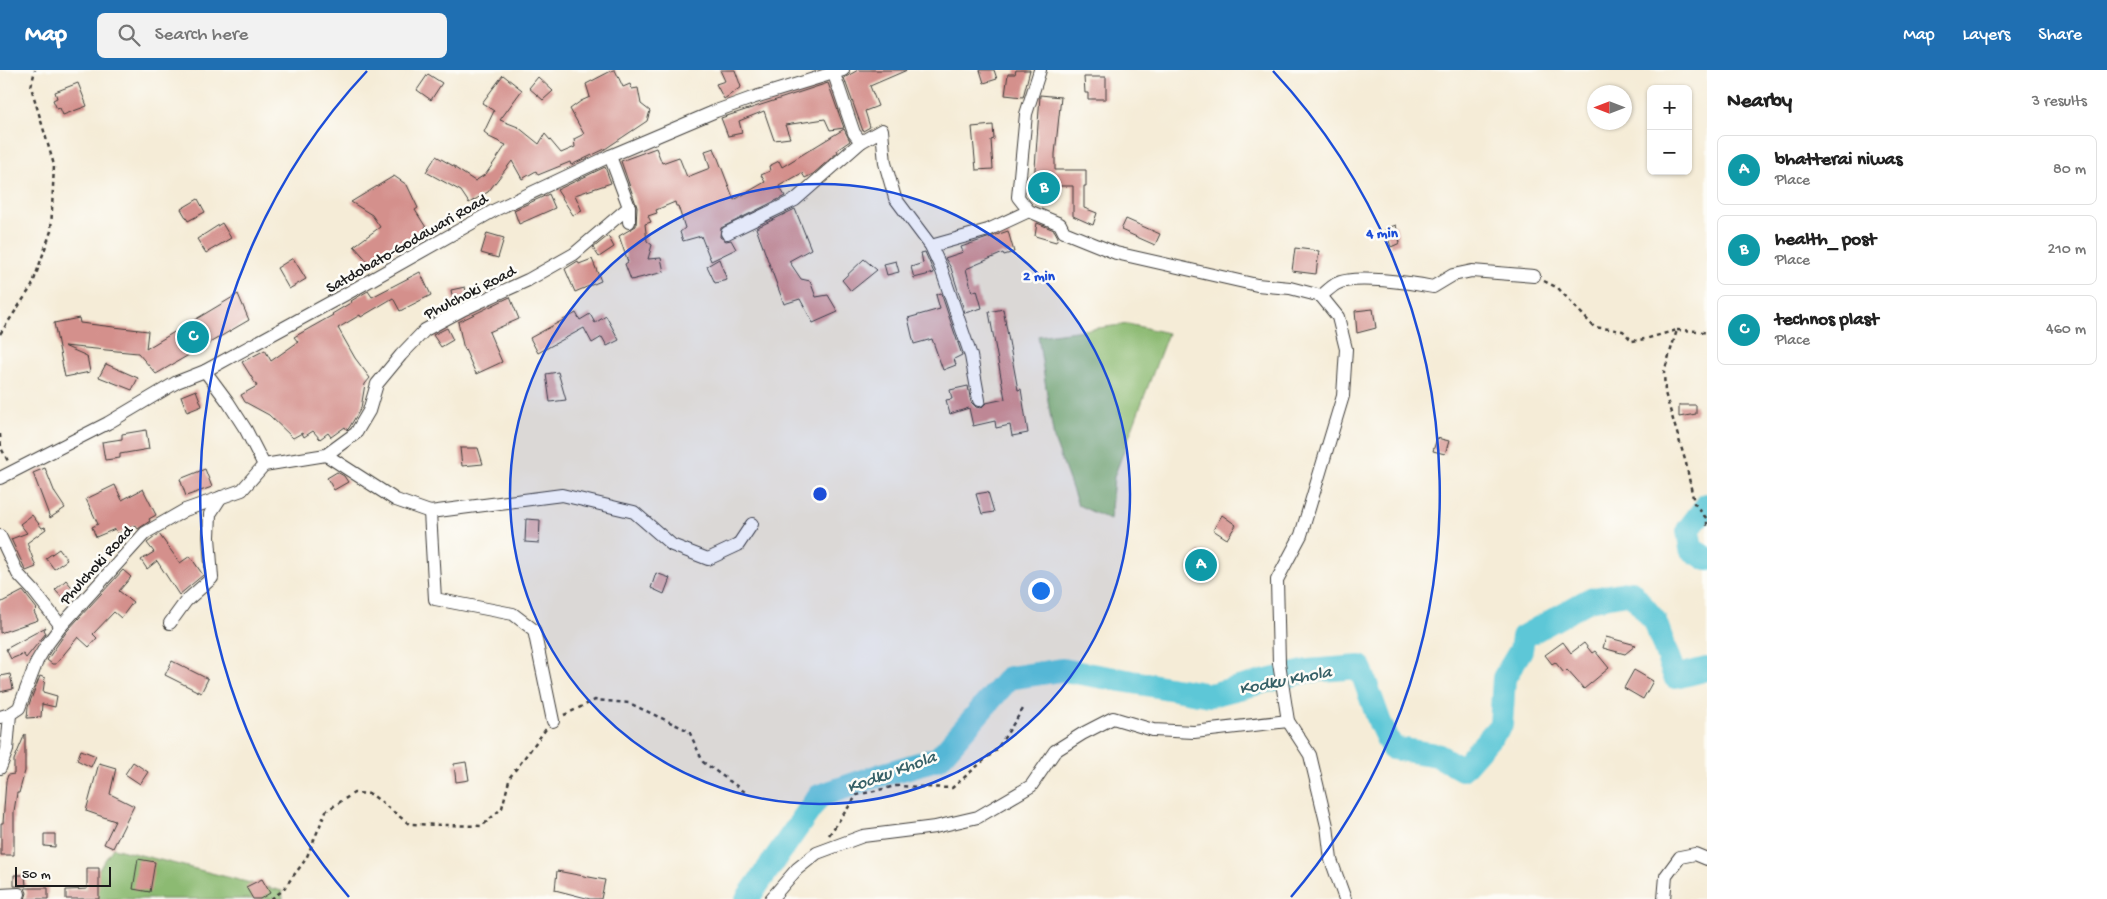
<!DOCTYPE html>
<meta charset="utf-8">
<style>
body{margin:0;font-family:"Gochi Hand",sans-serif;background:#f2f2f2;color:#222}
.controls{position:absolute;right:15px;top:15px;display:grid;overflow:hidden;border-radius:8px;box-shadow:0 1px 4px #0004}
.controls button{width:45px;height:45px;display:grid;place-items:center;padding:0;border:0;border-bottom:1px solid #e0e0e0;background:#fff;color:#222;font:25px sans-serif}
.compass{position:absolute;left:1587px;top:15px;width:45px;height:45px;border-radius:50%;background:#fff;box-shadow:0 1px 4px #0004;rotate:270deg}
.scale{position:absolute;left:15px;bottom:12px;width:96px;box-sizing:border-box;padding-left:5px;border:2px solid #1c1c1c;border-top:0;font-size:14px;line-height:18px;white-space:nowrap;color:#1c1c1c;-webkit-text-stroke:4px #fdfcf7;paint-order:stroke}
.you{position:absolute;left:1040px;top:520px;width:18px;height:18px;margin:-12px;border:4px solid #fff;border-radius:50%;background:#1a73e8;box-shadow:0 0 0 8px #1a73e833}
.badge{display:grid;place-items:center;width:32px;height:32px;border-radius:50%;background:#1f6fb2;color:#fff;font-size:16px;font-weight:700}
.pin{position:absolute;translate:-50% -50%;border:2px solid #fff;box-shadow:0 1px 5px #0006}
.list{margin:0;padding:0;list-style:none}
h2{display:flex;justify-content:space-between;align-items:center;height:65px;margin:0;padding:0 20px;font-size:21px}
h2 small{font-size:16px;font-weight:400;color:#767676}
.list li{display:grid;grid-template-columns:32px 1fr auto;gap:15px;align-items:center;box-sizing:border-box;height:70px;margin:0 10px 10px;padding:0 10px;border:1px solid #e0e0e0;border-radius:8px}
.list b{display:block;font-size:19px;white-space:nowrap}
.list p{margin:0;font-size:16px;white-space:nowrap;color:#767676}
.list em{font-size:16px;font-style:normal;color:#767676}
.icon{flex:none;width:28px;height:28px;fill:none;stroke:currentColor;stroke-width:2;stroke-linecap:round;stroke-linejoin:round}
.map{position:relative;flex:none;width:1707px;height:829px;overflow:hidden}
header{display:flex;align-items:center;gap:30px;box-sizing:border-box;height:70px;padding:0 25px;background:#1f6fb2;color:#fff}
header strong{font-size:24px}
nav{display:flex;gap:28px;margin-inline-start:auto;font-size:18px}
.search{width:350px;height:45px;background:#f2f2f2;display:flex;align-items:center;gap:12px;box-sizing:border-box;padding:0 18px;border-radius:8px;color:#767676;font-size:19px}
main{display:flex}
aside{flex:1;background:#fff}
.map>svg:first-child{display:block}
</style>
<header>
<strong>Map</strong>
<div class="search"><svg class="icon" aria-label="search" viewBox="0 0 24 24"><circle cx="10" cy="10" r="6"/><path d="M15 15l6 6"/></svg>Search here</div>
<nav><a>Map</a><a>Layers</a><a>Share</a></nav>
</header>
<main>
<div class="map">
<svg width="1707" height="829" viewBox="0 0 1707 829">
<rect width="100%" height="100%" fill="#fdfcf7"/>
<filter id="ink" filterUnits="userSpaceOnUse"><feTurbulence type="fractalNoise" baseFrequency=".02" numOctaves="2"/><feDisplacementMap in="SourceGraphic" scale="10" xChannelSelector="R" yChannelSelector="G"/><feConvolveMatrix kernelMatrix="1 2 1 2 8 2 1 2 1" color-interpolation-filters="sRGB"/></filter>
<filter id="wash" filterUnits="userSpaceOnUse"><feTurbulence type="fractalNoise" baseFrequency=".0096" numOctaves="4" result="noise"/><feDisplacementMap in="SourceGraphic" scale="20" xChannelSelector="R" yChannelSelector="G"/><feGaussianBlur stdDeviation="1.12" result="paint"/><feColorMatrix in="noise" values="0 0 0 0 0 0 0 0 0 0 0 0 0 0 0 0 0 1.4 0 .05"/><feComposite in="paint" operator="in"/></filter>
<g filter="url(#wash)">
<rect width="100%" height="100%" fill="#f5ecd7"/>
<g fill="#8cba72" stroke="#546b47">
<polygon points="1128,254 1168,263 1114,407 1110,450 1078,435 1054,369 1038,266"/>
<polygon points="113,778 282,821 283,829 79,829"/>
</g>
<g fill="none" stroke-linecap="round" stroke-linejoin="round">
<g stroke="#5dc7d7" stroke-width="24">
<polyline points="1707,435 1688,460 1691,479 1707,489"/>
<polyline points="747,829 819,726 878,706 939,688 1009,608 1062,600 1210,625 1308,601 1360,597 1380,653 1392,678 1437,685 1462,699 1501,655 1504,608 1521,580 1523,567 1589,530 1631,522 1655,551 1675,607 1707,599"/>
</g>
</g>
<g id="blocks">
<g fill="#d4908c">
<polygon points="613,0 615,0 623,17 630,14 632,19 638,18 641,34 650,41 647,51 605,79 571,95 570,92 538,105 536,101 522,109 512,91 488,122 469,133 461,121 426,102 436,86 455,97 455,98 475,111 486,104 506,75 487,66 488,65 484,62 494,41 482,33 503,5 522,20 500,50 518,57 539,74 545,64 561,83 575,77 574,69 584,64 570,39 581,31 590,27 586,14"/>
<polygon points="720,0 735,0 741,17 724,29 716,14 725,11"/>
<polygon points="858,0 907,0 870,16 878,36 865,41 870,57 863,61 844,8"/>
<polygon points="980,0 994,0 997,9 984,13"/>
<polygon points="1016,0 1030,0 1023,27 1005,25 1008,4 1015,4"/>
<polygon points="428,4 442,13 431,30 417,20"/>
<polygon points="538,7 553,21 543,30 529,18"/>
<polygon points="1084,7 1106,7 1106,29 1088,29 1088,23 1085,23"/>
<polygon points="78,13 87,36 63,45 60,38 57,39 53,30 57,28 55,22"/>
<polygon points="828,13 844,58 830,60 825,49 785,55 790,68 774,70 764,41 739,51 742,63 728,66 721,48"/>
<polygon points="1040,25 1061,27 1055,84 1055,100 1086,100 1086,116 1084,116 1084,138 1097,143 1093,155 1073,146 1073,116 1060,116 1052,120 1043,135 1034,126 1029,113 1034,113"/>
<polygon points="993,55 994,69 991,70 993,99 976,100 972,57"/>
<polygon points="844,59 850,71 837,80 838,82 813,104 805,108 802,103 779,116 785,126 721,158 720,167 726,171 731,170 736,179 711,191 701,166 683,171 680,162 685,158 678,136 676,136 675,132 656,140 657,143 648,146 651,152 645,154 647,171 652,175 648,189 661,188 664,202 631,210 625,194 628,192 619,166 636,156 637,137 621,91 656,78 662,93 679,87 687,107 710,98 705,81 714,78 734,130 765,112 761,105 770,101 769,96 779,91 782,97"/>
<polygon points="605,97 611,113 575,125 582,141 573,145 557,120"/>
<polygon points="394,106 407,115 418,138 415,140 427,159 400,177 370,194 354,176 380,157 372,145 351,132"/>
<polygon points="549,124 555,138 519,154 514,140"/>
<polygon points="198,129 205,142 188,151 181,139"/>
<polygon points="795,139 811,179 789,191 801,209 810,211 816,227 828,225 838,242 813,253 800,229 784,234 756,158"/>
<polygon points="1126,149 1160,164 1155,175 1121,160"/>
<polygon points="222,153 231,168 206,183 197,169"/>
<polygon points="1037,153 1054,160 1058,167 1056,172 1035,166"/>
<polygon points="1396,155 1400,173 1391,177 1385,159"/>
<polygon points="1008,161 1014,182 1004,185 1003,183 966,199 972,222 977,220 982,238 965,243 951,198 945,188 963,182 961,177"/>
<polygon points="487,163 504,168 498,188 481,183"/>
<polygon points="608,166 614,177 599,187 593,178"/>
<polygon points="1295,178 1319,181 1316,204 1292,201"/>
<polygon points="925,182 934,203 914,208 911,197 923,193 921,183"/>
<polygon points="293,188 306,209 289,219 277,198"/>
<polygon points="592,189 601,211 575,222 565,199 578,191 579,194"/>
<polygon points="719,189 727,210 715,213 707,196"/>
<polygon points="864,189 877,200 851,221 842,210"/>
<polygon points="896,191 899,202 887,205 884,194"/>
<polygon points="420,202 431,225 400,241 393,228 361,247 360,245 338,258 355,288 370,308 365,314 361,338 349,358 347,360 345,357 331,367 328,363 320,369 313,361 304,367 302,363 293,368 269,345 245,332 241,325 257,316 242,292 265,280 271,291 298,272 294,267 333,245 332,244 352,232 351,231 361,225 368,221 372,227"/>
<polygon points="465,217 468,228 454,235 451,220"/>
<polygon points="941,223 962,285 954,289 956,295 943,300 932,269 914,274 908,248 940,239 936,225"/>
<polygon points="238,224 249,250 156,304 138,283 64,276 87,286 90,302 65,307 54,253 79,248 80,253 148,261 146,279"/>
<polygon points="510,227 519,249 489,262 502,292 476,304 463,275 458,252"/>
<polygon points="1003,239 1018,320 1021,319 1028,363 1012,366 1010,355 996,358 995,351 973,356 969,338 950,344 946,330 952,329 950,320 968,316 971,332 976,337 981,338 986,333 1005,329 989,242"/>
<polygon points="1373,239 1376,258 1357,263 1355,241"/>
<polygon points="576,243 580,250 590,244 595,253 606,246 619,270 607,276 602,267 592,273 584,258 538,283 530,268"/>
<polygon points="447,258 453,270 441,277 433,265"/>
<polygon points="106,294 138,308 132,320 99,307"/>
<polygon points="558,302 566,330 550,332 546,304"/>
<polygon points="196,320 202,336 187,342 181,326"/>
<polygon points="1679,335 1696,335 1696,344 1679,347"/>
<polygon points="146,360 149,379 120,384 120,388 105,390 102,372 122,369 122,364"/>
<polygon points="1437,368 1449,371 1445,384 1433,381"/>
<polygon points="460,378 478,378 483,394 462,396"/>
<polygon points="45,398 55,423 65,438 50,448 33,403"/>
<polygon points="205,399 212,417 186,426 180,409"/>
<polygon points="337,402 344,406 348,412 334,420 327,408"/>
<polygon points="115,415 122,430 143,419 156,445 149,449 150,451 138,459 135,455 118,464 115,459 96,467 92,457 98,454 86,429"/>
<polygon points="988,422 994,442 982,444 976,424"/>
<polygon points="32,445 42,458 45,457 46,459 27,473 36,497 26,501 11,469 27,463 20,454"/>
<polygon points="1222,445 1236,455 1227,469 1213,460"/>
<polygon points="526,449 540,450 539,473 525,472"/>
<polygon points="159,464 180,493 190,486 203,505 179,525 157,491 147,499 141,490 154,482 147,473"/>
<polygon points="59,479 67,490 54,499 46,488"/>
<polygon points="1199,481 1214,492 1203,509 1188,499"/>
<polygon points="123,500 131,507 119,521 133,532 121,548 114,542 93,564 97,568 89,577 78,567 56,594 52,594 47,590 67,561"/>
<polygon points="656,503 670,508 664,524 651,518"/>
<polygon points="66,510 75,521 65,531 55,520"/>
<polygon points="23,521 37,539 34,542 38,550 0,563 0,533"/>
<polygon points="46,557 44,560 46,563 26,588 23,584 11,589 6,579"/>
<polygon points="1606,567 1636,575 1625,584 1603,578"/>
<polygon points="1563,572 1571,583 1584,573 1592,583 1595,581 1609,598 1584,619 1567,600 1564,603 1555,592 1552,594 1545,585"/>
<polygon points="172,591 208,609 201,623 165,605"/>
<polygon points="1634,600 1653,611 1643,629 1624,618"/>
<polygon points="10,604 13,619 0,622 0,606"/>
<polygon points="40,606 45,608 43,622 57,626 55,637 42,634 41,647 27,648 28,637"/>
<polygon points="25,664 25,701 19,723 17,723 14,741 14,785 1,785 1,753 3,753 6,711 8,705 14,704 14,690"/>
<polygon points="81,680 96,686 91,697 77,690"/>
<polygon points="133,692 148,702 140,714 125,704"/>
<polygon points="466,692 469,710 456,712 454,694"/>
<polygon points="99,693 116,698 110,724 134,736 113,778 104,774 115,751 86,741"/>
<polygon points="44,764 55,764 55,777 44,776"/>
<polygon points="138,789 155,792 150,822 133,819"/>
<polygon points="87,798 99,798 99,829 66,829 66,820 87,819"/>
<polygon points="557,801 605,810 601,829 590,829 555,820"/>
<polygon points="14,805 25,805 26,816 14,816"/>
<polygon points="262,809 270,823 260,829 253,829 246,817"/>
<polygon points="25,818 48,818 48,829 25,829 27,823"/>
</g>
</g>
</g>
<g filter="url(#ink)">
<use href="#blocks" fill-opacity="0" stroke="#3d3b38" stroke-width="1"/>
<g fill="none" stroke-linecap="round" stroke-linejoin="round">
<defs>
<g id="minor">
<polyline points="1040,0 1026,44 1018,127 1029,141 1060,154 1064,162 1116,183 1257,215 1290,218 1321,226 1338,247 1346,279 1343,326 1301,465 1277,510 1279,593 1288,651 1310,685 1327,756 1331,790 1345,829"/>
<polyline points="834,4 854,63 861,72"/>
<polyline points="610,86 629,137 629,152"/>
<polyline points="727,163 795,130 861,72 882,60 885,93 895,128 931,176 941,198 971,286 979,330"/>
<polyline points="931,176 988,160 1029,141"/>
<path d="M1321 226C1326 222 1331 217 1336 214 1353 204 1413 213 1433 217L1453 205 1472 201 1534 206"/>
<polyline points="205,301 228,332 246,360 264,395"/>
<polyline points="326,385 396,430 430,442 562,425 634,442 672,475 708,489 738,475 752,454"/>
<polyline points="0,408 108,353 177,312 205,301 346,224 495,140 610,86 716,41 752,28 843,0"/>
<polyline points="430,442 435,529 513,544 534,560 553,651"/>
<polyline points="0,466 18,504 33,520 61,556"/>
<polyline points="170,553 186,531 212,508 209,467 210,444 221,427"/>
<polyline points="0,647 10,644 19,638 37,591 46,576 61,556 145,463 185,440 242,420 264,395 326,385 356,363 369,341 377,314 401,285 425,260 464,239 528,210 574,184 629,137"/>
<polyline points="0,698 7,680 10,644"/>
<polyline points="0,825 19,824"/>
<polyline points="771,829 797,799 817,783 863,766 935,757 978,747 1031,716 1055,681 1082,664 1113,648 1153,660 1194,662 1288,651"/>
<polyline points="1664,829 1666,806 1680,787 1695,784 1707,789"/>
</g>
</defs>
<use href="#minor" stroke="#3d3b38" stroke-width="14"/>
<g stroke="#3d3b38" stroke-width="2.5" stroke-dasharray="4 4" stroke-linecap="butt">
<polyline points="1544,211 1558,218 1594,257 1623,261 1632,271 1645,269 1677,260 1664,302 1665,323 1686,393 1694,433 1707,449 1707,458"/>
<polyline points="1677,260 1698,261 1707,263"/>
<polyline points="0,264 32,216 51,161 54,95 31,17 35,0"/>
<polyline points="0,364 1,378 8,391"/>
<polyline points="564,645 595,630 629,633 689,661 703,692 745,722"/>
<polyline points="829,765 857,725 896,716 952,718 997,679 1023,639"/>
<polyline points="271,829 282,821 306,789 326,741 354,723 371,724 409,754 482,756 502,738 510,707 546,659"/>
</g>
<use href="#minor" stroke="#fff" stroke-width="12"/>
</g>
</g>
<circle cx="820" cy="424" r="310" fill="#1d4ed8" fill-opacity=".12"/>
<g fill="none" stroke="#1d4ed8" stroke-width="2.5">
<circle cx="820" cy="424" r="310"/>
<path d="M349 827A620 620 0 0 1 367 1M1273 1A620 620 0 0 1 1291 827"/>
</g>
<g text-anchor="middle" stroke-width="5" stroke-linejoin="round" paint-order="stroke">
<g font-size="16" fill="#1c1c1c" stroke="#fdfcf7">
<text transform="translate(406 172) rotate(-30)" y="6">Satdobato-Godawari Road</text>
<text transform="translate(469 221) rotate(-27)" y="6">Phulchoki Road</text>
<text transform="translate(95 494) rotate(-48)" y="6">Phulchoki Road</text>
</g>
<g font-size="18" font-style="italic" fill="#366067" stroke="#fdfcf7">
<text transform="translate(1285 609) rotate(-11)" y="6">Kodku Khola</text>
<text transform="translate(891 701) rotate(-20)" y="6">Kodku Khola</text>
</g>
</g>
<circle cx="820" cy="424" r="8" fill="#1d4ed8" stroke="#fdfcf7" stroke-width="2.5"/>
<g font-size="15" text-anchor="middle" font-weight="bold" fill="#1d4ed8" stroke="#fdfcf7" stroke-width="5" stroke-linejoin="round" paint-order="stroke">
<text x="1382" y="167">4 min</text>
<text x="1039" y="210">2 min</text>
</g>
</svg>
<div class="controls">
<button>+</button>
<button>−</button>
</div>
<svg class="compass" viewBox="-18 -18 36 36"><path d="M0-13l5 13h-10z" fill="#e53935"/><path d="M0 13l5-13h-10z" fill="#767676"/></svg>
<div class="scale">50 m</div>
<div class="you"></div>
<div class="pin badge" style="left:1201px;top:495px;background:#0f9aa8">A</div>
<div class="pin badge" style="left:1044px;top:118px;background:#0f9aa8">B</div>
<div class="pin badge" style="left:193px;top:267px;background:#0f9aa8">C</div>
</div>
<aside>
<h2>Nearby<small>3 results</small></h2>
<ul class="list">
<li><span class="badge" style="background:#0f9aa8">A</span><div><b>bhatterai niwas</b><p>Place</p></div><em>80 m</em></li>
<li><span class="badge" style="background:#0f9aa8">B</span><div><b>health_ post</b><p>Place</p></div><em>210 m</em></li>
<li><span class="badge" style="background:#0f9aa8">C</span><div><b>technos plast</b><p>Place</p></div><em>460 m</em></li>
</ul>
</aside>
</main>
